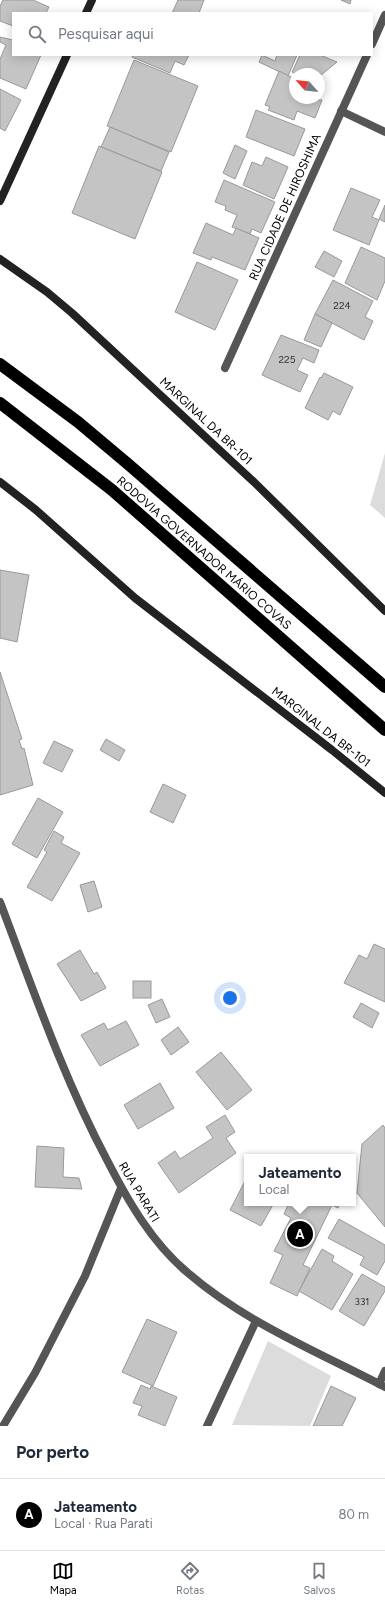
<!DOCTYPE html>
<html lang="pt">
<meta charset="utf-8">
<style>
body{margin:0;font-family:Figtree,sans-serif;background:#f2f2f3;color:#1f2937}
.compass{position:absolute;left:289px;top:68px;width:36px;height:36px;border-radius:50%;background:#fff;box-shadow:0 2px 10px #0003;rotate:297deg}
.you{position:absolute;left:230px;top:998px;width:14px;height:14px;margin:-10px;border:3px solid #fff;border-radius:50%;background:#1a73e8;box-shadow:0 0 0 6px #1a73e833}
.badge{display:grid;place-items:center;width:26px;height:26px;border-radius:50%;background:#000;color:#fff;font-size:13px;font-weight:700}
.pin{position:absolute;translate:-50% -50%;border:2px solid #fff;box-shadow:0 1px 4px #0006}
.popup{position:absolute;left:244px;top:1154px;width:112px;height:52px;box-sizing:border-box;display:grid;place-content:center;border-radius:0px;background:#fff;filter:drop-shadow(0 1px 3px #0005);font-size:13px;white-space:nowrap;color:#747a83}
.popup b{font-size:15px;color:#1f2937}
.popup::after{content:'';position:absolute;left:50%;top:100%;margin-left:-8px;border:8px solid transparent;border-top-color:#fff}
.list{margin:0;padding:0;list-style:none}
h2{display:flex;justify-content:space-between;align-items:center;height:52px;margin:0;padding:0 16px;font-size:17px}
h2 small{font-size:13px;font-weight:400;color:#747a83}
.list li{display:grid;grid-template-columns:26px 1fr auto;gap:12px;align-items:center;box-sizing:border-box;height:72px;padding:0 16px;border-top:1px solid #e0e1e3}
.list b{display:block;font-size:15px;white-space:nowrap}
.list p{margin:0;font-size:13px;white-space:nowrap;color:#747a83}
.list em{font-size:13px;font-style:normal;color:#747a83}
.icon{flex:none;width:22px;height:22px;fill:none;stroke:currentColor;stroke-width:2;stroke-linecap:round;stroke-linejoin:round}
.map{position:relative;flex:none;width:385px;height:1426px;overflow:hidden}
.search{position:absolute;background:#fff;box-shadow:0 2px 10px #0003;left:12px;right:12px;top:12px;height:44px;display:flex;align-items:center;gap:10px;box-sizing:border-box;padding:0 14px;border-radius:0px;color:#747a83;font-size:15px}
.sheet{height:124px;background:#fff}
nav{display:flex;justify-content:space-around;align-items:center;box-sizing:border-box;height:56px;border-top:1px solid #e0e1e3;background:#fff;font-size:11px;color:#747a83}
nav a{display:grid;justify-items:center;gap:2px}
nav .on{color:#000}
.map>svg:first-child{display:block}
</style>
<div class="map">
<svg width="385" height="1426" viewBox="0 0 385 1426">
<rect width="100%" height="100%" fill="#fff"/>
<g fill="#dcdcdc">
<polygon points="385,453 385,518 370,505"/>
<polygon points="268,1341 331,1376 310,1426 232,1425"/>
</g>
<g fill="#c4c4c4" stroke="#999">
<polygon points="3,0 33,0 49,7 46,13 13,13 13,26 0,21 0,6"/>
<polygon points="178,0 204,0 199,13 172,13"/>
<polygon points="341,0 351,0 350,4"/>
<polygon points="0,37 13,40 13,55 41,55 26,89 0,78 0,59 6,45 0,42"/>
<polygon points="133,55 189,55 184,65 175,61 170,73 132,57"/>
<polygon points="262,55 275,61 277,55 297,55 288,76 259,62"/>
<polygon points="300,55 320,55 337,62 321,75 309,69 307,74 296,74 292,72"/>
<polygon points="134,60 198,86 171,152 107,126"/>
<polygon points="279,71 295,79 295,98 322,100 315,118 297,111 294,120 268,110 270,107 265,105"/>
<polygon points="0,89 21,100 5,131 0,128"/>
<polygon points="256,110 305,129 294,156 246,137"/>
<polygon points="110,127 169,152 161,171 101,147"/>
<polygon points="235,145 247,151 235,179 223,173"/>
<polygon points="99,146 162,172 135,239 72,213"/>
<polygon points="266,157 288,167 274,199 243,185 252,162 262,166"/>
<polygon points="224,180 275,202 261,233 252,229 250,234 232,227 237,215 225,210 226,206 215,202"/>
<polygon points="351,188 380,200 372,217 379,220 369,245 333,230"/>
<polygon points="385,205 385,222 379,219"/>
<polygon points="206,223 233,235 236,228 259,238 245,270 212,257 211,260 193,253"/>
<polygon points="361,247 385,258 385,281 377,300 345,283"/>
<polygon points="324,251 342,261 334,277 315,267"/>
<polygon points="197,262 238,280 215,330 175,312"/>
<polygon points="333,280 373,301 365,317 373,321 364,340 315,314"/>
<polygon points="315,314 332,323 321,347 304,340"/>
<polygon points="281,335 319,350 314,363 303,358 297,370 308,375 300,392 262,375"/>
<polygon points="324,373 353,387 340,415 333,411 328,420 305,408 320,377 321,378"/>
<polygon points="0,570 29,575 17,642 0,638"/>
<polygon points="0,672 22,739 19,740 22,749 24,748 33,785 0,795"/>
<polygon points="106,739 125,750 119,761 100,750"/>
<polygon points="54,741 73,750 62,772 43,763"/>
<polygon points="163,784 186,795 173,823 150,812"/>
<polygon points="38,798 63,812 37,858 12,844"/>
<polygon points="54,831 64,837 61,843 80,853 52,901 27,887 47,852 44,850"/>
<polygon points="94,881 102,907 88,912 80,885"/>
<polygon points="374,944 385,949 385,1002 344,983 359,955 367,959"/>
<polygon points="80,950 94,974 97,972 106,988 81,1001 57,964"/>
<rect x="133" y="981" width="18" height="17"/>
<polygon points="162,999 170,1017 156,1023 148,1005"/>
<polygon points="361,1003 379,1013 372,1028 353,1017"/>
<polygon points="126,1021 139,1045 100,1066 81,1035 104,1023 108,1030"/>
<polygon points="178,1027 189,1042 171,1055 161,1040"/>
<polygon points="221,1052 252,1090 227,1110 196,1072"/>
<polygon points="160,1083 174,1108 138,1129 124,1105"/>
<polygon points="225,1115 235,1132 226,1138 236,1153 179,1193 158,1163 175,1151 180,1159 213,1138 206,1127"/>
<polygon points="383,1125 385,1128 385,1227 357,1193 362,1144"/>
<polygon points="37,1146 64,1148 63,1177 79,1178 82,1189 35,1187"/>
<polygon points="245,1181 247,1183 247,1203 274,1203 261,1226 230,1210"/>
<polygon points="289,1203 340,1203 338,1208 332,1205 303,1265 310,1268 297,1296 270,1283 283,1255 274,1251 291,1218 284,1214"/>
<polygon points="339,1219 385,1245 385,1261 377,1275 360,1265 364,1257 328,1238"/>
<polygon points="322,1249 334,1256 332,1261 353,1274 332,1310 299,1291"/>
<polygon points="362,1274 385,1287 385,1291 364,1326 339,1311"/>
<polygon points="147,1319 177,1332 153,1386 122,1372"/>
<polygon points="141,1385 150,1389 151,1386 177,1397 165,1426 138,1415 142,1406 133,1403"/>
<polygon points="331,1386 356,1398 342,1426 313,1426"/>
</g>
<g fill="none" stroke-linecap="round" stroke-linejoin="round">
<g stroke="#555" stroke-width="8">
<polyline points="372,44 385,15"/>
<polyline points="341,111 385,132"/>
<polyline points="225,368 367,55"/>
<path d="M0 902C33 989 63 1077 107 1160 128 1201 152 1243 188 1273 246 1323 318 1352 385 1387"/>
<polyline points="379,1384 385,1371"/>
<polyline points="3,1426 35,1373 85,1276 121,1188"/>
<polyline points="207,1426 256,1321"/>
</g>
<g stroke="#222" stroke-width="8">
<polyline points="86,13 92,0"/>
<polyline points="0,201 67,55"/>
<polyline points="0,259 47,292 72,313 254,482 385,611"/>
<polyline points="0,482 36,510 135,598 332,750 385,793"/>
</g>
<g stroke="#000" stroke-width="12">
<polyline points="0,364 78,422 128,464 385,687"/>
<polyline points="0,403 112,490 385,730"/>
</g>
</g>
<g text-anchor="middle" stroke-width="4" stroke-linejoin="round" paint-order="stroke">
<g font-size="10" fill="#313131">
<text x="342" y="309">224</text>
<text x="287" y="363">225</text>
<text x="362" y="1305">331</text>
</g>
<g font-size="12" fill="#000" stroke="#fff">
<text transform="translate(285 207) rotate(-66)" y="4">RUA CIDADE DE HIROSHIMA</text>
<text transform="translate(206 421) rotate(43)" y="4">MARGINAL DA BR-101</text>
<text transform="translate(204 553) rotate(41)" y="4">RODOVIA GOVERNADOR MÁRIO COVAS</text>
<text transform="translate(321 727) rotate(38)" y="4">MARGINAL DA BR-101</text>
<text transform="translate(139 1192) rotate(59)" y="4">RUA PARATI</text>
</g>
</g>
</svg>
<svg class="compass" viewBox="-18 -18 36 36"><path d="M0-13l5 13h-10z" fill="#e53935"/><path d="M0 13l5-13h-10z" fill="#747a83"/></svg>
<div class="you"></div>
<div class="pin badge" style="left:300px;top:1234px">A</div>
<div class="popup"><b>Jateamento</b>Local</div>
<div class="search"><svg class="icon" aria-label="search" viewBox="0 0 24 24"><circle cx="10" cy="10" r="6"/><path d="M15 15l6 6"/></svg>Pesquisar aqui</div>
</div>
<section class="sheet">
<h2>Por perto<small></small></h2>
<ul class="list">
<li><span class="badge">A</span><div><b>Jateamento</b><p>Local · Rua Parati</p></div><em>80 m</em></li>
</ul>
</section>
<nav>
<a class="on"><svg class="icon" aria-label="map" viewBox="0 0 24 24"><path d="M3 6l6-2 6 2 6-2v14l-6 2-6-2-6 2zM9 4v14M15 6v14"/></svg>Mapa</a>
<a><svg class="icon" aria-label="directions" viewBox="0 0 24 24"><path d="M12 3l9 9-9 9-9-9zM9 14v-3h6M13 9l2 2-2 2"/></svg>Rotas</a>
<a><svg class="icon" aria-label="saved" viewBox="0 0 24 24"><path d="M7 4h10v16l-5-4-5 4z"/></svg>Salvos</a>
</nav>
